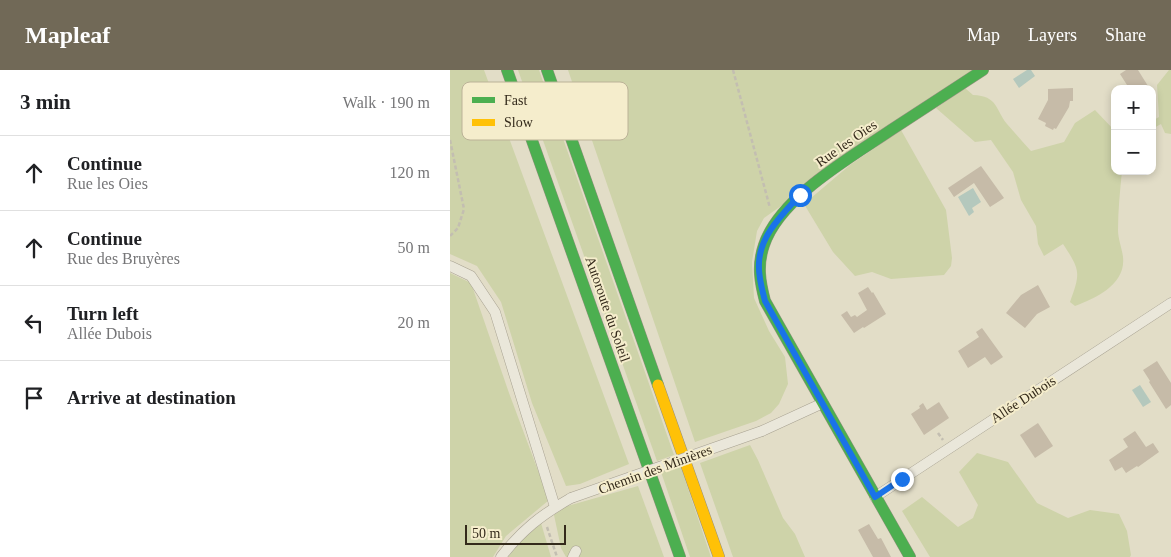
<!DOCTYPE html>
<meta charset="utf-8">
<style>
body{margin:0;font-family:Georgia,serif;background:#f6f6f6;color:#202124}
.controls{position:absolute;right:15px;top:15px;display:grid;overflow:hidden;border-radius:10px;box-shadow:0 2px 8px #0003}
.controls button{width:45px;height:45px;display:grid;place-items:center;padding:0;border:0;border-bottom:1px solid #e0e0e0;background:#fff;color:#202124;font:25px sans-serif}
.scale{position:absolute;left:15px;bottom:12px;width:101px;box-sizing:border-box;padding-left:5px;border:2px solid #342a1b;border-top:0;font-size:14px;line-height:18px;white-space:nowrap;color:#342a1b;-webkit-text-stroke:4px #f5edcc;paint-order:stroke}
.stop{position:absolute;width:15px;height:15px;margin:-11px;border:4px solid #1a73e8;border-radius:50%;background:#fff}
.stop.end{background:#1a73e8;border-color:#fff;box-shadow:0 1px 5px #0008}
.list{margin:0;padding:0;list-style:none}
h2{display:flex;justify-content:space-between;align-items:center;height:65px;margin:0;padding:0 20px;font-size:21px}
h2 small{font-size:16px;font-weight:400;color:#757577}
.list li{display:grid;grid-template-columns:32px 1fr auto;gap:15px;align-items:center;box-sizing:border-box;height:75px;padding:0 20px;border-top:1px solid #e0e0e0}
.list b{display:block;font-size:19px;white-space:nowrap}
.list p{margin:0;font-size:16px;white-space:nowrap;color:#757577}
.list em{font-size:16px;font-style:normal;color:#757577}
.icon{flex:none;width:28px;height:28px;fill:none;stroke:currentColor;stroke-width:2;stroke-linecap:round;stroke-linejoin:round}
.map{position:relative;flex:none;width:721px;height:487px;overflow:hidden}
header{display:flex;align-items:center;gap:30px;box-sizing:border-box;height:70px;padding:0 25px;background:#716957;color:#fff}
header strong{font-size:24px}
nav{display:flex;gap:28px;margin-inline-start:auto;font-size:18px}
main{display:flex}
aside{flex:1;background:#fff}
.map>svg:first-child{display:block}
</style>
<header>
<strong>Mapleaf</strong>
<nav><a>Map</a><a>Layers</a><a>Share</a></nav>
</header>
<main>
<aside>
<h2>3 min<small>Walk · 190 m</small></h2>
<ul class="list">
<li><svg class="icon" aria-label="ahead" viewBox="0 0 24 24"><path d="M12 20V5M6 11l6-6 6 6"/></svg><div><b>Continue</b><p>Rue les Oies</p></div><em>120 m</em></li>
<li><svg class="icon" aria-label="ahead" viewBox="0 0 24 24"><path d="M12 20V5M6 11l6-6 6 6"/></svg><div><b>Continue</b><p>Rue des Bruyères</p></div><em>50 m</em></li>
<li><svg class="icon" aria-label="left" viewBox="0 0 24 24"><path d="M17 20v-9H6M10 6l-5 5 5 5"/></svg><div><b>Turn left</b><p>Allée Dubois</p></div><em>20 m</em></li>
<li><svg class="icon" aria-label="arrive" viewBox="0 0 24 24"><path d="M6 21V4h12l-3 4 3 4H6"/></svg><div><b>Arrive at destination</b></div></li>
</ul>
</aside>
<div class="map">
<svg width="721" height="487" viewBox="0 0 721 487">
<rect width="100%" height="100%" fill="#e2ddc7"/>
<g fill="#ced3a9">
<polygon points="0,0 34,0 179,394 130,414 116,416 82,333 51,232 27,196 0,184"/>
<polygon points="68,0 89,0 224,385 207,391"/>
<polygon points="118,0 523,0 314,148 307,161 302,192 304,228 319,261 335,287 338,314 329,334 321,343 306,351 245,372"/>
<polygon points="719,0 721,0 721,64 715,63 711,54 702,59 702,51 709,47 707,15"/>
<path d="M515 18 523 25C548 26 545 39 557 54 565 63 573 72 581 81L614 72 625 53 645 40 665 61V101H672C670 121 668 140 668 160 668 169 672 178 673 187 676 214 647 228 625 236L620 232C631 202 630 200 613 174L594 186 588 174 586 156 571 130 563 102 541 70 525 72 486 38Z"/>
<polygon points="451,60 496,140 502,188 501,196 494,205 441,209 422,202 405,206 383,182 354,134 400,95"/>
<polygon points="0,203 21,213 59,323 99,430 56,466 43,487 0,487"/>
<polygon points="300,375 308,390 333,448 345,464 355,487 283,487 250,393"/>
<polygon points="527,383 558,392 587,433 618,448 640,440 669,444 677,461 681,485 680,487 480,487 452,441 472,427 508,457 523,448 528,435 509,402"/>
<polygon points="230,395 261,487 240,487 211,402"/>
<polygon points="188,416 214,487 116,487 111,478 104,445 114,437"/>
<polygon points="91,453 101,487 58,487 75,466"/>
</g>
<g fill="#b4c8bd">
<polygon points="577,0 581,0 585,6 569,18 563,9"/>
<polygon points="523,118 531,132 522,138 524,142 519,146 508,127"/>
<polygon points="690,315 701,332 693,337 682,320"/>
</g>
<g fill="#c6bba8">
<polygon points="676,0 688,0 698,16 694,19 676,19 675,16 677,15 670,4"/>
<polygon points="623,18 623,31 620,31 619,37 606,59 604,58 603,60 595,56 596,53 588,49 598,30 598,19"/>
<polygon points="531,96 554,128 540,137 524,113 504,127 498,118"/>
<polygon points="588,215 600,237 587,244 575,258 556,243 571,225"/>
<polygon points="418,217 422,223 423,222 436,244 414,258 413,257 404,263 391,245 397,241 401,247 405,245 407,247 417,240 408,223"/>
<polygon points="532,258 553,287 541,295 535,287 518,298 508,281 529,267 526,262"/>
<polygon points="707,291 721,313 721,335 716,339 699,312 700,311 693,300"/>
<polygon points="489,332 499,348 474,365 461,344 470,338 469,336 473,333 477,340"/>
<polygon points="588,353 603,376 585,388 570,365"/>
<polygon points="685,361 696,377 703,373 709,382 688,397 687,396 676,403 672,397 665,401 659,390 678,377 673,369"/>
<polygon points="419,454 428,469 431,468 441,487 423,487 408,460"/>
</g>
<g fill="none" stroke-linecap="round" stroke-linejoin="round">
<defs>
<g id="street">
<polyline points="0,196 21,206 45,242 105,437"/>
<polyline points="312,361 373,333"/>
<polyline points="425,427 721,233"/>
<path d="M51 487C72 460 91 445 121 428"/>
<polyline points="123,487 126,481"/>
</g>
<g id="fast">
<polyline points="57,0 230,487"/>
<polyline points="97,0 208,315"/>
<path d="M460 487 315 231C310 212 307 195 314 175 330 127 400 88 441 60 472 40 502 20 533 0"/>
</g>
<polyline id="slow" points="208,315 269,487"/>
</defs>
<use href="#street" stroke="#a7a191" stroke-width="11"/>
<use href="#fast" stroke="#969181" stroke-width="12"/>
<use href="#slow" stroke="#969181" stroke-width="12"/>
<g stroke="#c3beb1" stroke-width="2.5" stroke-dasharray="4 2.5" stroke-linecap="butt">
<polyline points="283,0 320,138"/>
<polyline points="0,70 14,139 8,158 0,166"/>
<polyline points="488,363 493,370"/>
<polyline points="97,457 107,487"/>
</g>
<use href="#street" stroke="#eae7da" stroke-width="10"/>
<use href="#fast" stroke="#4caf50" stroke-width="11"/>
<use href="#slow" stroke="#ffc107" stroke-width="11"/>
<defs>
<polyline id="street-bridge" points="121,428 312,361"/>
</defs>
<use href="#street-bridge" stroke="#a7a191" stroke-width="11" stroke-linecap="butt"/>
<use href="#street-bridge" stroke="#eae7da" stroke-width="10"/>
</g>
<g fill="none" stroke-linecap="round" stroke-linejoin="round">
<path stroke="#1a73e8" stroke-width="6" d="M350 125C333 144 310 165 309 193 308 206 312 219 315 231L425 427 452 409"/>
</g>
<g text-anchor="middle" stroke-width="4" stroke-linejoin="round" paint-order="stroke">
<g font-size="14" fill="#342a1b" stroke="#f5edcc">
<text transform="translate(396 73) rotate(-35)" y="5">Rue les Oies</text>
<text transform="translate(158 239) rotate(71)" y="5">Autoroute du Soleil</text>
<text transform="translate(573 329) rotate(-33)" y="5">Allée Dubois</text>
<text transform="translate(205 399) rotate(-20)" y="5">Chemin des Minières</text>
</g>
</g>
<rect x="12" y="12" width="166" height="58" rx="8" fill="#f5edcc" stroke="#bbb297" stroke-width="1"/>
<rect x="22" y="27" width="23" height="6" fill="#4caf50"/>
<rect x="22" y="49" width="23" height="7" fill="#ffc107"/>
<g font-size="14" fill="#342a1b">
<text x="54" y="35">Fast</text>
<text x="54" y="57">Slow</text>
</g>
</svg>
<div class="controls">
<button>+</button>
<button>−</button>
</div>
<div class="scale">50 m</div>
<div class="stop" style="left:350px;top:125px"></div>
<div class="stop end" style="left:452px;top:409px"></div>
</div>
</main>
